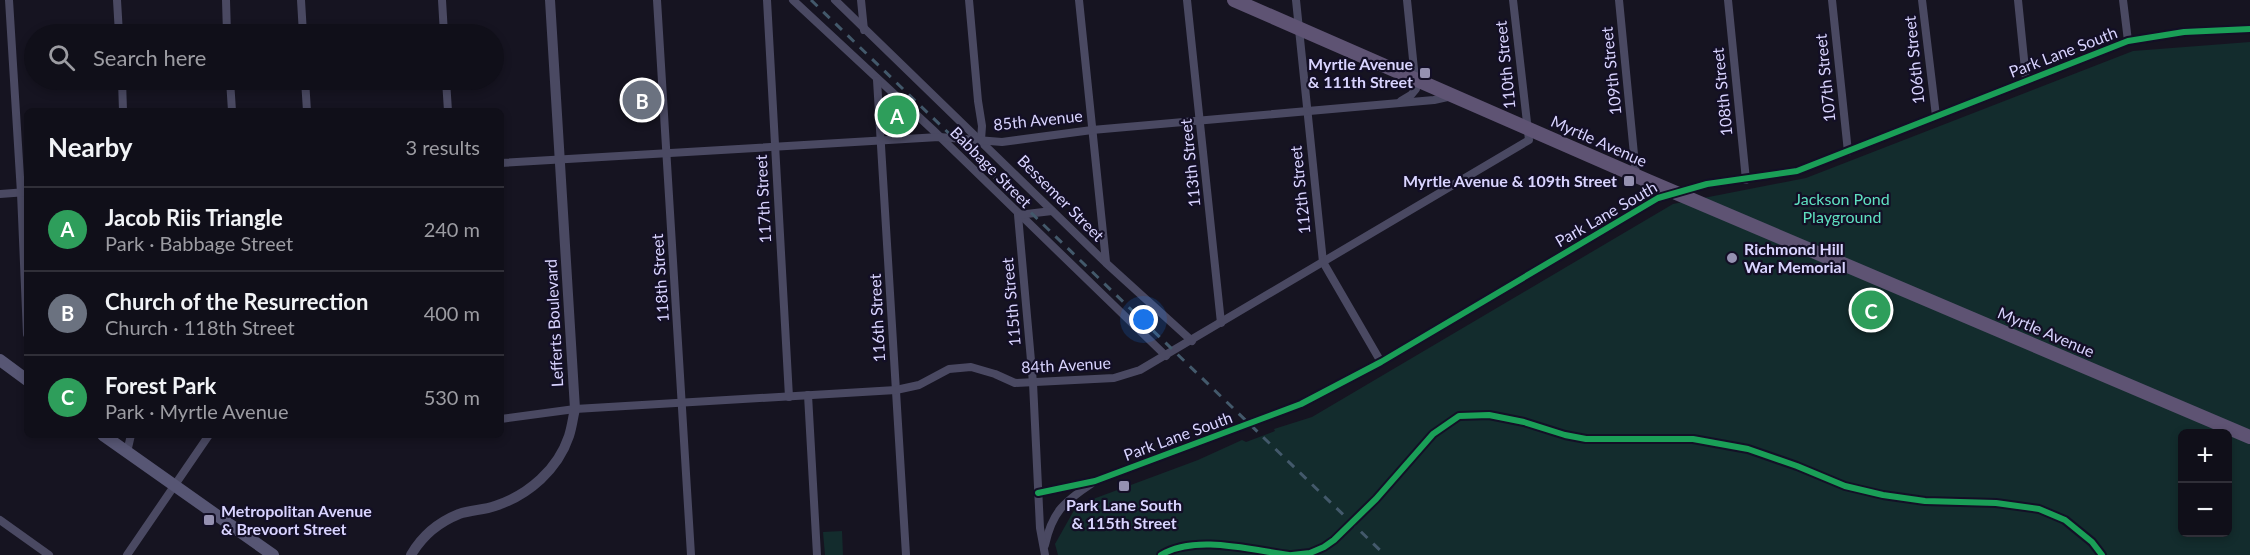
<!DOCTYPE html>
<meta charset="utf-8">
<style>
body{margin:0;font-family:Lato,sans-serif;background:#1e1d26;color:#f1f3f6}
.controls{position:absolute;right:18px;bottom:18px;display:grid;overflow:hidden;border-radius:9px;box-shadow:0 3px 9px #0003}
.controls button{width:54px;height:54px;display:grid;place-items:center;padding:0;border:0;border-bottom:2px solid #302f38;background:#100f19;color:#f1f3f6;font:30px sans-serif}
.you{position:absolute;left:1144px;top:320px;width:21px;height:21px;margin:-15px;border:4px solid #fff;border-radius:50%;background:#1a73e8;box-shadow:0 0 0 9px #1a73e833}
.badge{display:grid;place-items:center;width:39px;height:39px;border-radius:50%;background:#d93025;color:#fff;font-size:20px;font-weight:700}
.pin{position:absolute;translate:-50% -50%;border:3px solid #fff;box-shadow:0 2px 6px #0006}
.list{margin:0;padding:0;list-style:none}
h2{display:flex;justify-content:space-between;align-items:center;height:78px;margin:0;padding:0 24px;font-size:26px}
h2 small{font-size:20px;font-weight:400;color:#9c9ca2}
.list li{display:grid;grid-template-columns:39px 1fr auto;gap:18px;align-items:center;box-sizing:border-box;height:84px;padding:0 24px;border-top:2px solid #302f38}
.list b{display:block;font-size:22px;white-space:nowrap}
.list p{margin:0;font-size:20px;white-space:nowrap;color:#9c9ca2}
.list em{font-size:20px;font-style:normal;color:#9c9ca2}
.icon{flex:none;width:33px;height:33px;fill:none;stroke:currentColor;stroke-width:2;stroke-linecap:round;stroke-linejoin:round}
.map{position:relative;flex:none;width:2250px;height:555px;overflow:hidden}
.search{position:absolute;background:#100f19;box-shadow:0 3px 9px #0003;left:24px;top:24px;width:480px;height:66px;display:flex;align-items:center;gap:15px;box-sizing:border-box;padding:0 21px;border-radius:33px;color:#9c9ca2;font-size:22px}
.panel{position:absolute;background:#100f19;box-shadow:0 3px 9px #0003;left:24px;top:108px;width:480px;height:330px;border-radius:9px}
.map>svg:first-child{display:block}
</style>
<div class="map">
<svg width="2250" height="555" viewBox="0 0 2250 555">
<rect width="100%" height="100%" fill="#161421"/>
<g fill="#132c2d" fill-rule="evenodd">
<path d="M2250 42V555H1058L1055 544 1077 505 1198 460 1242 440 1246 442 1275 431 1274 429 1312 417 1673 204 1806 178 2133 51ZM2182 434H2228V532H2182Z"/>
<polygon points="890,104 913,125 915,128 893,129"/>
<polygon points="842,531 843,555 825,555 823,532"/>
</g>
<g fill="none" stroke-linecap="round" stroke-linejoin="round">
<g stroke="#4a4962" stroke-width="8">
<polyline points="9,0 21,193 27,334"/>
<polyline points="117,0 119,34"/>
<polyline points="226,0 227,34"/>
<polyline points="301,0 303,34"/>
<polyline points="442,0 444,34"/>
<polyline points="657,0 691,555"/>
<polyline points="767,0 789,397"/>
<polyline points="793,0 934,131 1166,356"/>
<polyline points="835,0 1106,263 1192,341"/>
<polyline points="861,0 864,30"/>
<polyline points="969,0 978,101 982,126 981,140"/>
<polyline points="1079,0 1106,262"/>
<polyline points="1187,0 1221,323"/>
<polyline points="1296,0 1323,262 1381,362"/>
<polyline points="1619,0 1636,175"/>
<polyline points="1728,0 1746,180"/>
<polyline points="1832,0 1848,152"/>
<polyline points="1922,0 1936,116"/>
<polyline points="2018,0 2026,79"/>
<polyline points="2123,0 2128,41"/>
<polyline points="122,80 123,111"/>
<polyline points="230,80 232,111"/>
<polyline points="305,80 307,111"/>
<polyline points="446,80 448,111"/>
<polyline points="877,80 906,555"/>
<polyline points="1401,101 1411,95 1416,89 1407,0"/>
<polyline points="501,163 939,137 1002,142 1092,130 1434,100 1452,96"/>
<polyline points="0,194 27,192"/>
<polyline points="808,395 817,555"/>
<polyline points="501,419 575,409 896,390 919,385 949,369 971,367 995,374 1015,383 1114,378 1140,370 1529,140 1513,0"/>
<polyline points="127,452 131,435"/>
<polyline points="1038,493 1095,481 1301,404 1381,362 1658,198 1707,184 1797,171 2128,41 2184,32 2250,29"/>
<polyline points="0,520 49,555"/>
<path d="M1045 545C1052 512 1064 502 1091 484"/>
<polyline points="127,555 209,435"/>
<polyline points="1045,555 1040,528 1033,383 1018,215 1052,211"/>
</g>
<path stroke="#4a4962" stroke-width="10" d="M411 555C422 536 439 522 459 514 471 510 484 510 495 506 529 495 558 469 569 436 572 427 573 417 575 409L550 0"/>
<g stroke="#575674" stroke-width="12">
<polyline points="0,360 27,380"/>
<polyline points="103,435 273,555"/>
</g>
<polyline stroke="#5e5373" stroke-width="14" points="1234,0 1648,181 2250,437"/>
<polyline stroke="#43596b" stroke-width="3" stroke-dasharray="9 8" stroke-linecap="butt" points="811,0 1385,555"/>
<defs>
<g id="cycleway">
<polyline points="1038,493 1095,481 1301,404 1381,362 1658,198 1707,184 1797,171 2128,41 2184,32 2250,29"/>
<path d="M1161 555C1195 534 1251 550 1289 555"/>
<polyline points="1292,555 1310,553 1324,547 1334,540 1376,499 1433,434 1459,416 1489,415 1524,422 1565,435 1586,439 1693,439 1748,449 1797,466 1845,486 1883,495 1925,501 1996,503 2039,509 2065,520 2092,542 2102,555"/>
</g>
</defs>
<use href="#cycleway" stroke="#130f26" stroke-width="10"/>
<use href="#cycleway" stroke="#1a9f57" stroke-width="6"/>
</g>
<g fill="#9591b1" stroke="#130f26" stroke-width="2">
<rect x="1419" y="67" width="12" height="12" rx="3"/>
<rect x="1623" y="175" width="12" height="12" rx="3"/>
<circle cx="1732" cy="258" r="6"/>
<rect x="1118" y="480" width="12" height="12" rx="3"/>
<rect x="203" y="514" width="12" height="12" rx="3"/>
</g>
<g text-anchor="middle" stroke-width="4.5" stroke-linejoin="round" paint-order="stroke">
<g font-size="16" fill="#d9d4ff" stroke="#130f26">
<text transform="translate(2063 52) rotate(-21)" y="6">Park Lane South</text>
<text transform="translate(1914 60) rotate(-96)" y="6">106th Street</text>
<text transform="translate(1505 65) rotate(-96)" y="6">110th Street</text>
<text transform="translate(1611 71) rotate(-96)" y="6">109th Street</text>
<text transform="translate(1825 78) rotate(-96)" y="6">107th Street</text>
<text transform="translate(1722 92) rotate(-96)" y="6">108th Street</text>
<text transform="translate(1038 120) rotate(-6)" y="6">85th Avenue</text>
<text transform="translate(1599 141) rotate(24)" y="6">Myrtle Avenue</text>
<text transform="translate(1190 163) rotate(-96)" y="6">113th Street</text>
<text transform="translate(991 167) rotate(45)" y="6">Babbage Street</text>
<text transform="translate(1300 190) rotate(-96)" y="6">112th Street</text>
<text transform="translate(1061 198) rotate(45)" y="6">Bessemer Street</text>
<text transform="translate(763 199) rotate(-93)" y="6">117th Street</text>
<text transform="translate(1606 214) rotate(-30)" y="6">Park Lane South</text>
<text transform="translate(660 278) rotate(-94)" y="6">118th Street</text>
<text transform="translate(1011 302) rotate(-95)" y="6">115th Street</text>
<text transform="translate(877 318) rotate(-93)" y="6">116th Street</text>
<text transform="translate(554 323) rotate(-93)" y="6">Lefferts Boulevard</text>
<text transform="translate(2046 332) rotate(23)" y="6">Myrtle Avenue</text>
<text transform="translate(1066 365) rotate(-3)" y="6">84th Avenue</text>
<text transform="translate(1178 436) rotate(-20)" y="6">Park Lane South</text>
</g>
<g font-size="16" font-weight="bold" fill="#d9d4ff" stroke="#130f26" text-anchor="end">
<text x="1413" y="70">Myrtle Avenue<tspan x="1413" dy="18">&amp; 111th Street</tspan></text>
<text x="1617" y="187">Myrtle Avenue &amp; 109th Street</text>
<text x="1744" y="255" text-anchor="start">Richmond Hill<tspan x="1744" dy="18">War Memorial</tspan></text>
<text x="1124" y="511" text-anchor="middle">Park Lane South<tspan x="1124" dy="18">&amp; 115th Street</tspan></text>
<text x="221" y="517" text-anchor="start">Metropolitan Avenue<tspan x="221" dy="18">&amp; Brevoort Street</tspan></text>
</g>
<g font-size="16" fill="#5fe0c0" stroke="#130f26">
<text x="1842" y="205">Jackson Pond<tspan x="1842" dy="18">Playground</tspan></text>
</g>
</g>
</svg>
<div class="controls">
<button>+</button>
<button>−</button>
</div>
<div class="you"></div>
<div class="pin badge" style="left:897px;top:115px;background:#2e9e5b">A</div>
<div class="pin badge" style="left:642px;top:100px;background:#6b7280">B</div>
<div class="pin badge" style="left:1871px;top:310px;background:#2e9e5b">C</div>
<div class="search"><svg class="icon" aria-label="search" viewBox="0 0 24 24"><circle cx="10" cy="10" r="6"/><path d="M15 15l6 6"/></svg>Search here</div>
<section class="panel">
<h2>Nearby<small>3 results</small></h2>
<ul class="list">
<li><span class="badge" style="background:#2e9e5b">A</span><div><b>Jacob Riis Triangle</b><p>Park · Babbage Street</p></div><em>240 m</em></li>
<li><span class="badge" style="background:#6b7280">B</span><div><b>Church of the Resurrection</b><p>Church · 118th Street</p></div><em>400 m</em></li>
<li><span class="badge" style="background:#2e9e5b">C</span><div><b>Forest Park</b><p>Park · Myrtle Avenue</p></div><em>530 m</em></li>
</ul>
</section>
</div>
